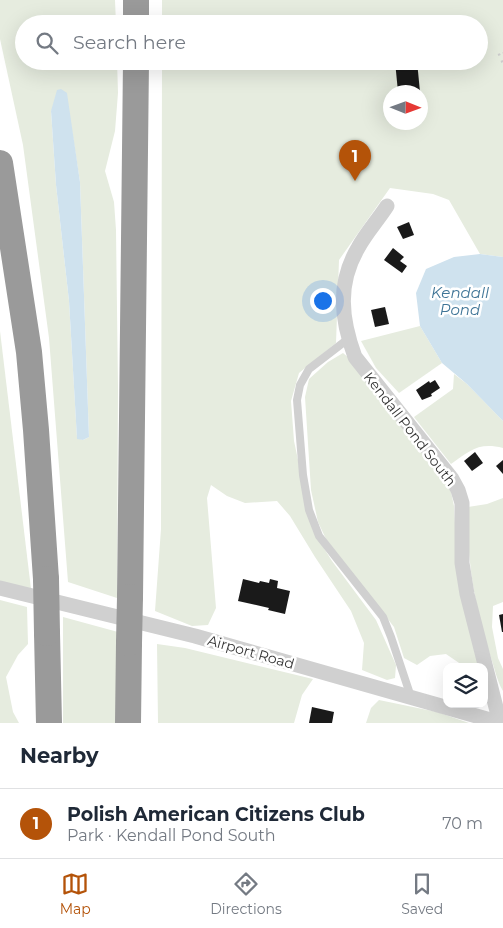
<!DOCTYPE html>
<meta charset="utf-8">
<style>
body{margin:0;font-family:Montserrat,sans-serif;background:#f2f2f3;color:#1f2937}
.controls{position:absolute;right:15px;bottom:15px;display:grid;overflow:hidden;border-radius:10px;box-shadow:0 5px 20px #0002}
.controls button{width:45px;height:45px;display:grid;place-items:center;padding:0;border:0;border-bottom:1px solid #e0e1e3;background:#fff;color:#1f2937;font:25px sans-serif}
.compass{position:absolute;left:383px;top:85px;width:45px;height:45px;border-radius:50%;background:#fff;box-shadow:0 5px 20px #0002;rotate:91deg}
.you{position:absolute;left:322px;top:300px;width:18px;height:18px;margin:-12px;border:4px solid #fff;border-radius:50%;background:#1a73e8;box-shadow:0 0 0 8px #1a73e833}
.badge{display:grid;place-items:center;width:32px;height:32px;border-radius:50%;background:#b45309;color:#fff;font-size:16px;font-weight:700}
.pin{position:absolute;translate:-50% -41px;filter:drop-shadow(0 1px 2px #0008)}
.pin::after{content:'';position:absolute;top:26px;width:18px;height:15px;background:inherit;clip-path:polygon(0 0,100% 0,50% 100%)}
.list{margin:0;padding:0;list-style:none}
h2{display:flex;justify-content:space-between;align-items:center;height:65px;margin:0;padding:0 20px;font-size:21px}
h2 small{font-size:16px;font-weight:400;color:#747a83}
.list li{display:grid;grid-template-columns:32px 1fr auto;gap:15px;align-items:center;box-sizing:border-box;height:70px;padding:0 20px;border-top:1px solid #e0e1e3}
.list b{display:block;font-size:19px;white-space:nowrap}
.list p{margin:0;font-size:16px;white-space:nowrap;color:#747a83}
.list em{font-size:16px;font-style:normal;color:#747a83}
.icon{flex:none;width:28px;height:28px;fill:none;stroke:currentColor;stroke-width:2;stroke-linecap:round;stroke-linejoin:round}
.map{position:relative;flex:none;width:503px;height:723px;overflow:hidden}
.search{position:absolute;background:#fff;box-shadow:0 5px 20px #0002;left:15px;right:15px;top:15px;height:55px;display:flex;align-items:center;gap:12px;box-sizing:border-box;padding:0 18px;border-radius:28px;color:#747a83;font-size:19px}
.sheet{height:135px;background:#fff}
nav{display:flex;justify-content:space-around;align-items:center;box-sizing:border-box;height:70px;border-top:1px solid #e0e1e3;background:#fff;font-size:14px;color:#747a83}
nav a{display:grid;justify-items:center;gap:2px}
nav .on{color:#b45309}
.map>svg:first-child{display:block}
</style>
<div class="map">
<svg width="503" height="723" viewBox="0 0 503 723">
<rect width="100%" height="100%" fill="#fff"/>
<g fill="#e6ecdf" fill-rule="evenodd">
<path d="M0 0H115L116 24H24V61H117L118 93 115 131 105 171 114 202 116 230 118 387 117 598 68 582 49 338 23 145 0 39ZM66 93 80 182 89 437 83 440 77 438 69 301 56 185 51 111Z"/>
<path d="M162 0H503V257L480 254 449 200 433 194 390 188 339 260 336 343 299 373 291 401 294 441 313 531 332 561 376 620 396 665 395 678 387 680 362 670 364 643 351 611 315 557 290 516 277 501 245 503 227 496 211 485 207 498 216 608 208 625 192 626 155 611 161 529 162 61H479V24H162ZM390 92H420V122H390Z"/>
<polygon points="420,326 442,363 399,393 376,368 361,341"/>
<polygon points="0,331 31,589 0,582"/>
<polygon points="343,353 349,358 441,475 451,492 454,506 457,559 479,667 465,667 446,654 430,656 417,665 404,658 394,627 326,539 318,522 311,490 305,397 309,379 328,362"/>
<path d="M454 374 467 384 503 421V448C478 442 470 451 451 464L414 417 453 389Z"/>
<path d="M503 498V602L493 606 492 627 498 658 503 669V691C497 681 495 669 491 658 475 609 466 559 468 507L487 504Z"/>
<polygon points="0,600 27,607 28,644 18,655 6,677 13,712 19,723 0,723"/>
<polygon points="63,617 118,632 121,723 63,723"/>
<polygon points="157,644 185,648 313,679 302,695 294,723 158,723"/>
<polygon points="379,700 437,712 469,723 366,723 371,708"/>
</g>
<g fill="#cfe2ee">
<polygon points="61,89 67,93 80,182 89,437 83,440 77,439 69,301 56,185 51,111 57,90"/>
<polygon points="480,254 503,257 503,421 467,384 442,363 420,326 416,293 426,269 454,257"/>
</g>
<g fill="#1a1a1a">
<polygon points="395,61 417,61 420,92 398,92"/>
<polygon points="409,222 414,235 403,239 397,227"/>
<polygon points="393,248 404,257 400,261 407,266 402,273 384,260"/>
<polygon points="385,307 389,324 375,327 371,310"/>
<polygon points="435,380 440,388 431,394 432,396 422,400 416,390 429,381 430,383"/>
<polygon points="475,452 483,463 472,471 464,461"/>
<polygon points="503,460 503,474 496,466"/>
<polygon points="243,579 259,583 260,581 269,583 270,579 278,581 277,588 290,591 285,614 268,610 269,608 238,601"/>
<polygon points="503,614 503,632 502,632 499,615"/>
<polygon points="312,707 334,712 332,723 309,723"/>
</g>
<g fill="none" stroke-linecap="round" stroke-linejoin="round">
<g stroke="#cdcdcd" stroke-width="2" stroke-dasharray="2.5 2.5" stroke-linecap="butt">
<polyline points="498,55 503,53"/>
<polyline points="501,62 503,61"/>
</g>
<polyline stroke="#d0d0d0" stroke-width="8" points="348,339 309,369 300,385 297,400 303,475 309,510 319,536 383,617 391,637 411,697"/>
<g stroke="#d0d0d0" stroke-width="15">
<path d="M387 206C378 220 366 233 358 248 337 284 341 319 355 357L452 479 458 490 462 503V563L467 594 500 723"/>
<polyline points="0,588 195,636 501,723"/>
</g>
<g stroke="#9a9a9a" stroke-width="26">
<polyline points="136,24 136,0"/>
<polyline points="0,163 29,352 36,430 46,579"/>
<polyline points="130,597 136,61"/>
<polyline points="47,633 49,723"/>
<polyline points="128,723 129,643"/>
</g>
<g stroke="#9a9a9a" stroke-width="26">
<polyline points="46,579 47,633"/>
<polyline points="129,643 130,597"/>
</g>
</g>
<g text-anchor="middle" stroke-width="5" stroke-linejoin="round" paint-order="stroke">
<g font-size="14" fill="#333" stroke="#fff">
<text transform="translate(410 429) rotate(52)" y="5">Kendall Pond South</text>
<text transform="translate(251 652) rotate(16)" y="5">Airport Road</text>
</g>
<g font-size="15" font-style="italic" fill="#3f7597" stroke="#fff">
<text x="460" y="298">Kendall<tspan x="460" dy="17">Pond</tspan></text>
</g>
</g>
</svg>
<div class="controls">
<button><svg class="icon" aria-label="layers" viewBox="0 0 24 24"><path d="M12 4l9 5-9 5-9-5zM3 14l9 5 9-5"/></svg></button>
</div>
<svg class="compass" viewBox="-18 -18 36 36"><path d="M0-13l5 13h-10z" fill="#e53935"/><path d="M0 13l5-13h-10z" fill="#747a83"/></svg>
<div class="you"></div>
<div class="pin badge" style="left:355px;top:181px">1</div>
<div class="search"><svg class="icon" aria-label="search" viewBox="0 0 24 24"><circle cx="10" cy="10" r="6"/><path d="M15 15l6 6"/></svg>Search here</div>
</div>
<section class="sheet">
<h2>Nearby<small></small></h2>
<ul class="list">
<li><span class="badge">1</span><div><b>Polish American Citizens Club</b><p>Park · Kendall Pond South</p></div><em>70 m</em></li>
</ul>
</section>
<nav>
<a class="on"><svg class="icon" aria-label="map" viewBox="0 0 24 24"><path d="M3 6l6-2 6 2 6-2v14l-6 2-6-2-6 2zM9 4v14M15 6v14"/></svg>Map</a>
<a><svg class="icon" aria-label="directions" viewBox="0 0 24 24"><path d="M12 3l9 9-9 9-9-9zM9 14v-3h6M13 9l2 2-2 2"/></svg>Directions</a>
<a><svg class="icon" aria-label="saved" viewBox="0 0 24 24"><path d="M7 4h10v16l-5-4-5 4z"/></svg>Saved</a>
</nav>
